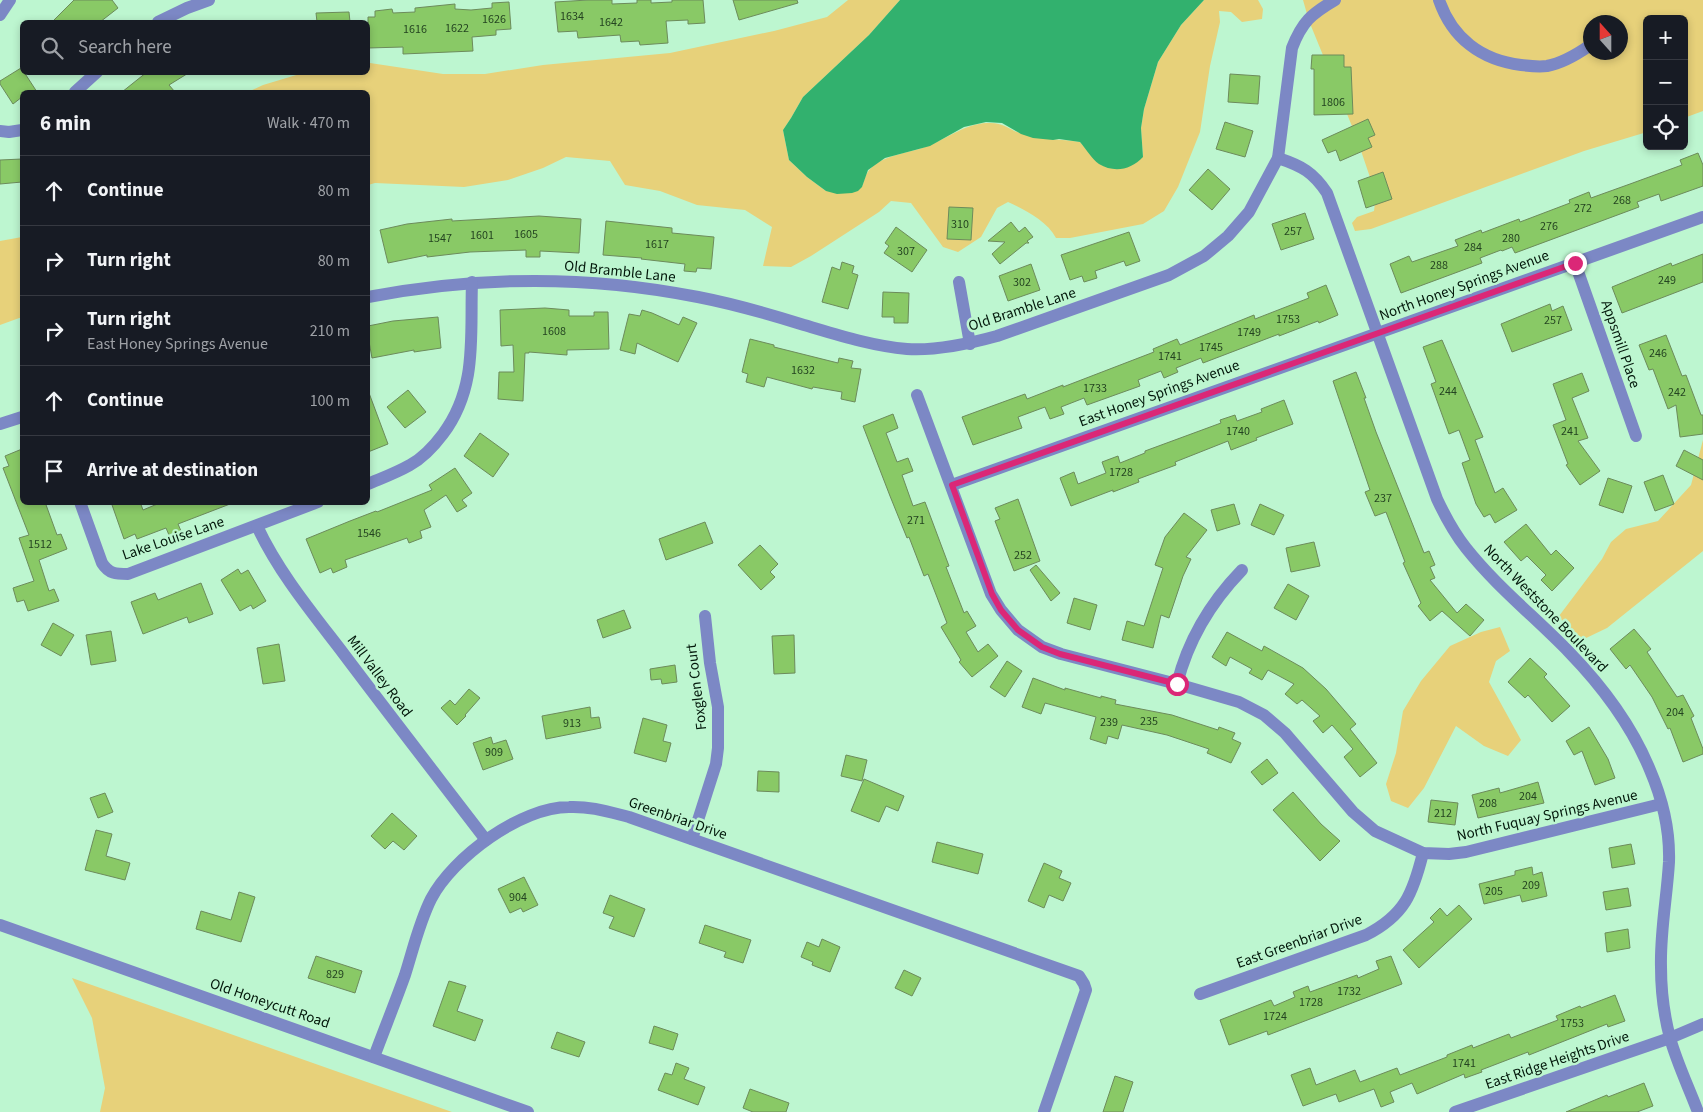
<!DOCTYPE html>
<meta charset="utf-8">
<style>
body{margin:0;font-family:"Source Sans 3",sans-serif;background:#20242c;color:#f1f3f6}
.controls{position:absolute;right:15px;top:15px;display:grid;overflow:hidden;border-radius:8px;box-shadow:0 2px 8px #0003}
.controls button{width:45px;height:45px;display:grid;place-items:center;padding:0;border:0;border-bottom:1px solid #363941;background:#171b24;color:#f1f3f6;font:25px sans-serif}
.compass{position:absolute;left:1583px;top:15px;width:45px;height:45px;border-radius:50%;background:#171b24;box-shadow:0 2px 8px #0003;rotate:339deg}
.stop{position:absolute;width:15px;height:15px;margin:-11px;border:4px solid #db2777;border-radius:50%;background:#fff}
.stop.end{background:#db2777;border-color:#fff;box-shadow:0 1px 5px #0008}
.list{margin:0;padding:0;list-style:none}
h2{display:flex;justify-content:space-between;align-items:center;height:65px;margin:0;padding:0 20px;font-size:21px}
h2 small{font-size:16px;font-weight:400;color:#9ea1a6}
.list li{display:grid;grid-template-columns:32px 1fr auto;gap:15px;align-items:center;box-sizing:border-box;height:70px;padding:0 20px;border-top:1px solid #363941}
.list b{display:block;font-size:19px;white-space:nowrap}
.list p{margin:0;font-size:16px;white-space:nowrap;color:#9ea1a6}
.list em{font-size:16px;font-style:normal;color:#9ea1a6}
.icon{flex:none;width:28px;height:28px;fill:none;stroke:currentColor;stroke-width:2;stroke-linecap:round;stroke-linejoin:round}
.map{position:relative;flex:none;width:1703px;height:1112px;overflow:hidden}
.search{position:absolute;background:#171b24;box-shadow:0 2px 8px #0003;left:20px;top:20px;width:350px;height:55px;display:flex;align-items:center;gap:12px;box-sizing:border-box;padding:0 18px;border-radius:8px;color:#9ea1a6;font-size:19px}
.panel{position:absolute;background:#171b24;box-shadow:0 2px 8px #0003;left:20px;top:90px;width:350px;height:415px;border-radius:8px}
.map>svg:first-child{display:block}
</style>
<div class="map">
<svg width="1703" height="1112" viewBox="0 0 1703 1112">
<rect width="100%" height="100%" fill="#bdf6d0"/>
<g fill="#e7d17a" fill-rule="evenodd">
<path d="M848 0H900L869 35 803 97 791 118 783 130 789 160 807 177 826 191 862 187C864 181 866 173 870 169 886 153 910 154 930 145 950 137 965 124 987 123 1005 122 1008 130 1023 134 1042 140 1061 139 1080 142L1098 163 1143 157 1141 128 1144 109 1158 62 1181 25 1204 0H1258L1263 9 1262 19 1242 22 1231 12 1219 11 1220 22 1210 66 1200 132 1178 187 1164 211 1143 224 1070 238H1056C1047 221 1025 210 1008 202L997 208 981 237 958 252 943 247 911 203 891 201 879 212 811 256 791 267 763 266 772 227 745 210 697 205 660 191 625 185 610 161 566 157 543 168 508 180 464 187 375 183 368 185V92H248L263 85 303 73 368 72V64L370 63 443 74H485L543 65 670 53 774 31 827 17Z"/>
<path d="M1303 0H1703V111L1684 118V19H1647V132L1584 151 1371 229 1355 231 1352 223 1357 217 1374 211 1376 195 1356 136 1309 21ZM1590 22H1620V52H1590Z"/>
<polygon points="22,237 22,317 0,325 0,241"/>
<polygon points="1703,440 1703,551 1607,628 1584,639 1567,628 1559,616 1602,559 1611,542 1626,529 1658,521 1691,485"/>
<polygon points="1500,627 1510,651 1496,661 1489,682 1521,740 1508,756 1484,746 1456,726 1424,788 1408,808 1391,801 1386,784 1396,753 1403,711 1421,681 1450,646 1481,632"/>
<polygon points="72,978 452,1112 100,1112 105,1088 92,1018"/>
</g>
<path fill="#32b16e" d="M900 0H1204L1181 25 1158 62 1144 109 1141 128 1143 157C1131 170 1114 173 1099 164 1092 159 1086 149 1080 142L1059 139 1053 140 1033 138 1021 134 1002 123 986 122 964 127 930 146 885 158 868 170 862 187 858 191 852 193 837 194 826 191 807 177 789 160 783 130 791 118 803 97 869 35Z"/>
<g fill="#89c966" stroke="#6c8b5b">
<polygon points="74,0 112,0 118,8 100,22 52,22"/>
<polygon points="588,0 612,0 612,4 637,3 637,0 651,0 651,3 672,2 672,0 703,0 705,23 688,24 688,20 666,21 668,43 640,45 639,41 621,42 620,35 578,38 577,31 558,32 555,2"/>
<polygon points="733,0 797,0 798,3 739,20"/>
<polygon points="509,2 511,29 496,30 496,35 472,37 473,51 403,54 403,47 368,48 368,17 375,17 375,11 392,9 393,13 415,12 415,8 455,4 455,9 471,10 492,8 492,3"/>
<polygon points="349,12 350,22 317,22 316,13"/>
<polygon points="1312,55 1344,55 1344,67 1351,67 1353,114 1314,115 1314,69 1311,69"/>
<polygon points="21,68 22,72 24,72 37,92 22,92 22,97 13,104 0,84 0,81"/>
<polygon points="147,72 190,72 169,85 175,92 122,92"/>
<polygon points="1230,74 1260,76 1258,104 1228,102"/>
<polygon points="1368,119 1375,135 1368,138 1372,147 1340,161 1336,150 1328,153 1322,140"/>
<polygon points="1225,122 1253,131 1245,157 1216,149"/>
<polygon points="1698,153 1703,165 1703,186 1661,201 1659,194 1637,202 1639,207 1515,253 1512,247 1502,251 1501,250 1480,258 1482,263 1401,293 1390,264 1409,256 1412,262 1458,246 1455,240 1481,230 1482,233 1519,219 1520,222 1570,203 1569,200 1589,192 1591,198 1630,184 1682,165 1680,160"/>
<polygon points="22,159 22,182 0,184 0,160"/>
<polygon points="1208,169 1230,189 1212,210 1189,190"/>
<polygon points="1383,172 1392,199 1366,208 1358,181"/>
<polygon points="949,207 973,208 971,240 947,239"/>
<polygon points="1305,213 1314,239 1281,250 1272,224"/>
<polygon points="539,216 581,219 579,253 540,251 540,257 526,257 526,250 470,252 427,257 427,255 388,263 380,230 407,224 452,219 452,221"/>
<polygon points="606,221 672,228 672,233 714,237 711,269 697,268 696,272 684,271 685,264 641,259 642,258 603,255"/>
<polygon points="1011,222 1019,232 1025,227 1033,237 1027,241 1029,243 1026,243 1000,264 992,254 1005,242 988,241"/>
<polygon points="896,227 927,250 912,272 884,253 889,246 885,243"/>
<polygon points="1129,232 1140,261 1126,266 1124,261 1095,271 1097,278 1084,282 1082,276 1070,280 1061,255"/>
<polygon points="1703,254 1703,282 1622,313 1612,287 1671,263 1672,266"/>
<polygon points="842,262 854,266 852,273 858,275 848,309 822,302 832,267 840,270"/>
<polygon points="1031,264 1040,290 1008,301 999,276"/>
<polygon points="1326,285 1338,315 1319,323 1318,321 1279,336 1279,334 1203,363 1201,358 1176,368 1178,372 1164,378 1161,371 1138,380 1140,386 1087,405 1084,398 1061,407 1064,414 1050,419 1045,407 1018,417 1022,428 973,445 962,417 1025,394 1027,399 1063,385 1063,387 1154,352 1153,349 1177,339 1180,345 1254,315 1255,319 1309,298 1307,293"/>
<polygon points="883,292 909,293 908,323 894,323 894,317 882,317"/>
<polygon points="1550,304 1552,311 1563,306 1572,330 1512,352 1501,324"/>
<polygon points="545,308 569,310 569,316 594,316 594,312 608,312 609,349 567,350 567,355 529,352 529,353 525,353 523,401 498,399 499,372 514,372 513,345 501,346 500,310"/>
<polygon points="642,310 652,313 679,325 683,317 697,323 678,362 637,343 635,354 620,350 629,314 640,316"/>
<polygon points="438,317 441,348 414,352 414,350 372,358 368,336 368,326 393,321"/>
<polygon points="1666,335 1682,376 1686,375 1701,415 1703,415 1703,434 1680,437 1676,405 1668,409 1653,369 1649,370 1639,345"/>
<polygon points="750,339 774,345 774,347 838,363 839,358 853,361 851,368 861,369 855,402 841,399 842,392 813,387 812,389 767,377 764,387 746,382 748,374 742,372"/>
<polygon points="1442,340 1483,437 1475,440 1495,493 1503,488 1517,510 1495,523 1490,514 1484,517 1476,504 1462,463 1470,460 1459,430 1449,434 1431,384 1436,382 1423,347"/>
<polygon points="1356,372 1366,398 1364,398 1376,432 1424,553 1429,551 1435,565 1430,567 1435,578 1430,580 1457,613 1466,604 1484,620 1470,636 1442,611 1430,621 1418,606 1421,603 1403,563 1405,562 1386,512 1375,516 1365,492 1370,490 1333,381"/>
<polygon points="1582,373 1589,391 1572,398 1588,438 1578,441 1600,471 1580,485 1566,465 1568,464 1553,425 1566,420 1553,384"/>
<polygon points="408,390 426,412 405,428 387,407"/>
<polygon points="368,393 369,393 388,444 368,452"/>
<polygon points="1284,400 1293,424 1256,438 1257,440 1231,450 1228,441 1175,462 1176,465 1138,479 1139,482 1113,492 1113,490 1071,506 1060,478 1074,472 1078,484 1106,473 1102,462 1118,456 1120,463 1145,453 1145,451 1221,423 1220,420 1235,415 1237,421 1262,412 1261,409"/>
<polygon points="893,414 898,428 886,433 897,462 908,458 913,471 902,475 913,506 925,502 949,566 946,567 964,613 967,611 976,626 966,632 978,652 988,644 998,656 972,677 959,662 961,660 941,627 947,623 928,574 924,576 909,537 907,538 890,496 863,426"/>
<polygon points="480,433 509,454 493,477 464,456"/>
<polygon points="22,449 22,502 45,502 57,535 61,534 67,549 39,560 49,591 54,589 59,601 28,611 24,600 17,602 13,588 34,581 19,538 29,535 3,468 9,466 5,456"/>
<polygon points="1684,450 1703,460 1703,480 1676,466"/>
<polygon points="455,468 472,493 462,500 467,506 457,512 446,495 424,510 431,527 420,531 422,538 409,543 407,538 345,560 347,567 333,573 331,568 320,573 306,539 350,521 376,511 377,512 432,490 429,485"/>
<polygon points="1663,475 1674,504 1655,511 1644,482"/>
<polygon points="1608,478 1632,486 1623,513 1599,505"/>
<polygon points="1018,499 1040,561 1014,571 995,521 1000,519 995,508"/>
<polygon points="111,502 140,502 143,510 162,502 230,504 178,524 181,531 169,535 166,528 137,539 135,534 124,539"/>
<polygon points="1234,504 1240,524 1217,531 1211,510"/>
<polygon points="1260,504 1284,515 1274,535 1251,525"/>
<polygon points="1184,513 1207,530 1186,557 1191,559 1183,576 1169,618 1161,615 1153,648 1122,640 1127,621 1144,626 1163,568 1155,565 1165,537"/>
<polygon points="705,522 713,543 666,560 659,539"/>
<polygon points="1526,524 1551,555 1556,550 1574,568 1552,591 1541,580 1546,575 1527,556 1521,561 1504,542"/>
<polygon points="1314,542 1320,566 1291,572 1286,548"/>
<polygon points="760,545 778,564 770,572 775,577 761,590 738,565"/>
<polygon points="1036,565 1060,593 1051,601 1030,570"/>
<polygon points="238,569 241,574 248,570 266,601 253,609 251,605 240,611 221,580"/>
<polygon points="201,583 213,614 189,623 187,617 143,634 131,602 155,593 158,600"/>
<polygon points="1288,584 1309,596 1296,620 1274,608"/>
<polygon points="1074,598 1097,605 1090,630 1067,623"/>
<polygon points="624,610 631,628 603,638 597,620"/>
<polygon points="53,623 74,635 61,656 41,645"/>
<polygon points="1634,629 1651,649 1647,652 1677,697 1683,695 1694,716 1691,718 1703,749 1703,754 1683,762 1670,728 1668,729 1652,697 1630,665 1626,669 1610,649"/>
<polygon points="111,631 116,661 91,665 86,635"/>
<polygon points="1227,632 1262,651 1264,646 1303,668 1326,689 1356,724 1350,729 1377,763 1360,777 1344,757 1353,749 1332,725 1323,733 1313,721 1320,716 1302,700 1297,704 1285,694 1294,684 1268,670 1262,680 1249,673 1252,669 1230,657 1226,666 1212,657"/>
<polygon points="794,635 795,673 774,674 772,636"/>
<polygon points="279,644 285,681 263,684 257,648"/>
<polygon points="1530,658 1547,674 1544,677 1570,706 1552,722 1528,695 1525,698 1508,682"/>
<polygon points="1007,661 1022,671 1005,697 990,687"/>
<polygon points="675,665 677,682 662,684 661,679 651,680 650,669"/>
<polygon points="1033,678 1065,690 1065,688 1101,698 1101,696 1116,700 1115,704 1172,715 1218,730 1219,727 1235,733 1232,739 1241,743 1231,763 1207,753 1209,749 1167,735 1122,725 1118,739 1108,736 1106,744 1090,739 1096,717 1045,703 1041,714 1022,707"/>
<polygon points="469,689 480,698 465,715 466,716 457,725 441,708 450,700 455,705"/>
<polygon points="590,707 591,718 599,717 601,728 546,739 542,716"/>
<polygon points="643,718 667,725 663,741 671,743 666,762 634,753"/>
<polygon points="1589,727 1608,759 1615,778 1595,785 1582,751 1574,755 1566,741"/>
<polygon points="491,737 493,744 506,740 513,759 483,770 473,743"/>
<polygon points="846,755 867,760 862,781 841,776"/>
<polygon points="1267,759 1278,773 1262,785 1251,772"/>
<polygon points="758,771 779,772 779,792 757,791"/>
<polygon points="864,779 904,796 898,811 886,806 879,822 851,811"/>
<polygon points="1538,782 1544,803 1478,818 1472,795 1499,788 1500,793"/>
<polygon points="1293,792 1321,824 1340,841 1320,861 1273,810"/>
<polygon points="105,793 113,812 98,818 90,798"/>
<polygon points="1431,800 1458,803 1455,825 1428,822"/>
<polygon points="392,813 417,836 404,850 393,841 385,849 371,836"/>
<polygon points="96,830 112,834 106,856 130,863 125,880 85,870"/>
<polygon points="937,842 983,854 978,874 932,862"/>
<polygon points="1631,844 1635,864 1612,868 1609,848"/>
<polygon points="1044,863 1062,871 1059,878 1071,883 1063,901 1049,895 1044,908 1028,901"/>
<polygon points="1532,867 1533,875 1542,872 1547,896 1522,902 1520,895 1484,904 1479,884 1515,875 1515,871"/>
<polygon points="524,877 538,905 523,912 521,908 510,913 498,889"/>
<polygon points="1628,888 1631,906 1606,910 1603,892"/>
<polygon points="239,892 255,897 241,942 196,929 201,911 231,920"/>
<polygon points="610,895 645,909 634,937 609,928 614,917 603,913"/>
<polygon points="1459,905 1472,919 1419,968 1403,950 1434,922 1430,918 1440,908 1447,916"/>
<polygon points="705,925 751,940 743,963 724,957 726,952 699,943"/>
<polygon points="1628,929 1630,948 1607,952 1605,933"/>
<polygon points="822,939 840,947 830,972 812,965 813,962 801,957 807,942 819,947"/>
<polygon points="316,956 362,971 355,993 308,978"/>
<polygon points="1391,956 1402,984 1268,1035 1267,1031 1229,1045 1220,1020 1271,1000 1274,1006 1295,997 1293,992 1308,986 1310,992 1357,975 1358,978 1379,969 1376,961"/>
<polygon points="904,970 921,978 912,996 895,988"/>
<polygon points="449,981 466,986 457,1011 483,1020 475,1041 433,1026"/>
<polygon points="1615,995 1625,1021 1608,1027 1607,1024 1529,1055 1528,1052 1481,1070 1482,1072 1465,1078 1464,1074 1417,1094 1412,1083 1390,1092 1394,1102 1381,1107 1374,1089 1339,1102 1336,1094 1303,1106 1291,1075 1310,1068 1316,1085 1355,1070 1360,1082 1397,1068 1400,1075 1447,1057 1447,1055 1472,1045 1473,1048 1509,1034 1511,1038 1558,1020 1556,1016 1580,1006 1581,1008"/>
<polygon points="654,1026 678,1034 673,1050 649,1043"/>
<polygon points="557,1032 585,1042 579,1057 551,1048"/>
<polygon points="676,1063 689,1068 684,1079 705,1087 698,1105 658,1090 665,1073 672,1075"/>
<polygon points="1115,1076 1133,1082 1123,1112 1103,1112"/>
<polygon points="1644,1083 1653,1106 1637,1112 1566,1112 1607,1095 1608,1097"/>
<polygon points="750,1089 789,1103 786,1112 753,1112 743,1108"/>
</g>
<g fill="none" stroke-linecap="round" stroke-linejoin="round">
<g stroke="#7c88c5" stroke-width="12">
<path d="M1439 0C1452 38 1481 60 1521 65 1529 66 1539 67 1547 66 1563 63 1576 55 1589 46L1590 44"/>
<polyline points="0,15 10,0"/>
<polyline points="158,22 187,8 209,0"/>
<polyline points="75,92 97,72"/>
<polyline points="0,131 9,132 22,130"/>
<path d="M1278 158C1302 166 1313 172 1327 193L1437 499C1445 516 1454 533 1466 548 1496 586 1535 617 1569 652 1602 686 1632 726 1650 770 1662 798 1670 831 1669 862 1667 897 1660 932 1661 967 1661 990 1664 1015 1670 1038 1677 1063 1689 1088 1698 1112"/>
<polyline points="1575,263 1636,436"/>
<polyline points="959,282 970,344"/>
<path d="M368 297C478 276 588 275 698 297 734 304 769 314 804 325 838 335 872 346 907 349 937 351 968 344 997 336L1169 275 1204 256 1228 236 1249 212 1278 158 1292 48C1302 22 1311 14 1335 0"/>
<polyline points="917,395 991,594 1001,610 1018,630 1042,647 1061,654 1177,684 1239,702 1264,715 1285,733 1353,812 1375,831 1423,853 1449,854 1466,852 1661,804"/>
<polyline points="0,424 22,417"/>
<path d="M368 484C382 478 396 473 410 465 423 458 434 446 443 434 478 387 470 336 472 282"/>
<polyline points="952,485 1703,217"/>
<path d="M80 502 102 563C109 574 116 574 128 574L318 502"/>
<path d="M257 526C278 571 310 610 340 649 388 713 437 776 486 840"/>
<path d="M1177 684C1188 640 1211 602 1242 570"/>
<polyline points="692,839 716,764 718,748 718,707 710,663 705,616"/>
<polyline points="0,925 528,1112"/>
<path d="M1200 994 1366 935C1405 915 1413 893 1423 853"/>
<path d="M374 1057C384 1030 395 1003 405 975 413 950 419 923 431 899 453 857 521 807 569 807 590 806 609 812 629 817L1079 976 1084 984 1086 990 1044 1112"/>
<polyline points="1455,1112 1670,1038 1703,1024"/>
</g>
</g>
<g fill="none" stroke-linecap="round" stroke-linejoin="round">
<polyline stroke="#db2777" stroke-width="6" points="1177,684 1060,654 1042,647 1018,630 1001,610 992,594 952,485 1575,263"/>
</g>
<g text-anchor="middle" stroke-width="5" stroke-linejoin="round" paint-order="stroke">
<g font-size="12" fill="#244421">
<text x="572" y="20">1634</text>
<text x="494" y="23">1626</text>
<text x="611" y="26">1642</text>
<text x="457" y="32">1622</text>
<text x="415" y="33">1616</text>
<text x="1333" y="106">1806</text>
<text x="1622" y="204">268</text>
<text x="1583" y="212">272</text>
<text x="960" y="228">310</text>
<text x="1549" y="230">276</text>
<text x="1293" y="235">257</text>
<text x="526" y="238">1605</text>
<text x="482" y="239">1601</text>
<text x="440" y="242">1547</text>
<text x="1511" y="242">280</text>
<text x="657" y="248">1617</text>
<text x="1473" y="251">284</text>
<text x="906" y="255">307</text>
<text x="1439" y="269">288</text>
<text x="1667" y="284">249</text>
<text x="1022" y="286">302</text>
<text x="1288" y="323">1753</text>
<text x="1553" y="324">257</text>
<text x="554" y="335">1608</text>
<text x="1249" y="336">1749</text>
<text x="1211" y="351">1745</text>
<text x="1658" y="357">246</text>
<text x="1170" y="360">1741</text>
<text x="803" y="374">1632</text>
<text x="1095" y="392">1733</text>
<text x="1448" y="395">244</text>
<text x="1677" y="396">242</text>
<text x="1238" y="435">1740</text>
<text x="1570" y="435">241</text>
<text x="1121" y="476">1728</text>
<text x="1383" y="502">237</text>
<text x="916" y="524">271</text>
<text x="369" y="537">1546</text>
<text x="40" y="548">1512</text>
<text x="1023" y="559">252</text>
<text x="1675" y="716">204</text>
<text x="1149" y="725">235</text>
<text x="1109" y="726">239</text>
<text x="572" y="727">913</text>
<text x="494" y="756">909</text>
<text x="1528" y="800">204</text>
<text x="1488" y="807">208</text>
<text x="1443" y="817">212</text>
<text x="1531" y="889">209</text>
<text x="1494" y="895">205</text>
<text x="518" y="901">904</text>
<text x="335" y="978">829</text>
<text x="1349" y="995">1732</text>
<text x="1311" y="1006">1728</text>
<text x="1275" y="1020">1724</text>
<text x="1572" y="1027">1753</text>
<text x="1464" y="1067">1741</text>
</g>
<g font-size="15" fill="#02170a" stroke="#bdf6d0">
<text transform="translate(620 271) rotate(6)" y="5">Old Bramble Lane</text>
<text transform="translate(1464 285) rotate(-20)" y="5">North Honey Springs Avenue</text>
<text transform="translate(1022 309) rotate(-18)" y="5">Old Bramble Lane</text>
<text transform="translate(1621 344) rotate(71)" y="5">Appsmill Place</text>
<text transform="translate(1159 393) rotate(-20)" y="5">East Honey Springs Avenue</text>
<text transform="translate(173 538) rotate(-19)" y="5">Lake Louise Lane</text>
<text transform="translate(1546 608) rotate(46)" y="5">North Weststone Boulevard</text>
<text transform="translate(380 676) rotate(53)" y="5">Mill Valley Road</text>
<text transform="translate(696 687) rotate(-97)" y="5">Foxglen Court</text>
<text transform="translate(1547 815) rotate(-13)" y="5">North Fuquay Springs Avenue</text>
<text transform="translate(678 818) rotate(19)" y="5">Greenbriar Drive</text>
<text transform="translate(1299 941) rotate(-20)" y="5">East Greenbriar Drive</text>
<text transform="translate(270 1003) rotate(19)" y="5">Old Honeycutt Road</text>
<text transform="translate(1557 1060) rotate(-19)" y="5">East Ridge Heights Drive</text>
</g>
</g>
</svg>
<div class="controls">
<button>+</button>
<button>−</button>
<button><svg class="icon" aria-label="locate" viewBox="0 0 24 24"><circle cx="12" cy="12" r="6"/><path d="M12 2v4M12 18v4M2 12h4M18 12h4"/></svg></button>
</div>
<svg class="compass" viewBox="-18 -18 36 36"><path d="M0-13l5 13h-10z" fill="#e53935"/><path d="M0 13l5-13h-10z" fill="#9ea1a6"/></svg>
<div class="stop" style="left:1177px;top:684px"></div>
<div class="stop end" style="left:1575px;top:263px"></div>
<div class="search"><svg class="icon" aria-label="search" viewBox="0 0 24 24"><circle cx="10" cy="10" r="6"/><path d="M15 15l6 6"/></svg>Search here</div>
<section class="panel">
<h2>6 min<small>Walk · 470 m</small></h2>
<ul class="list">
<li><svg class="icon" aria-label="ahead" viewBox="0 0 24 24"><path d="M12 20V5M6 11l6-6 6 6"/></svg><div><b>Continue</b></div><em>80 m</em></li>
<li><svg class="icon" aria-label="right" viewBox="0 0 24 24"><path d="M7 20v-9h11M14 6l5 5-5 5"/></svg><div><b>Turn right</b></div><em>80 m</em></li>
<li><svg class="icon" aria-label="right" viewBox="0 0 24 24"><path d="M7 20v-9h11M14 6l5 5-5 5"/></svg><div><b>Turn right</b><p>East Honey Springs Avenue</p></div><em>210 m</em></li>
<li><svg class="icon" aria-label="ahead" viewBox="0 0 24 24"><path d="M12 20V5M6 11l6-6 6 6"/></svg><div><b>Continue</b></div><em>100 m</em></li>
<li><svg class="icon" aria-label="arrive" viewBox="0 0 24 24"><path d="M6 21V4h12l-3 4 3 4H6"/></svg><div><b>Arrive at destination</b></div></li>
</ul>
</section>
</div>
